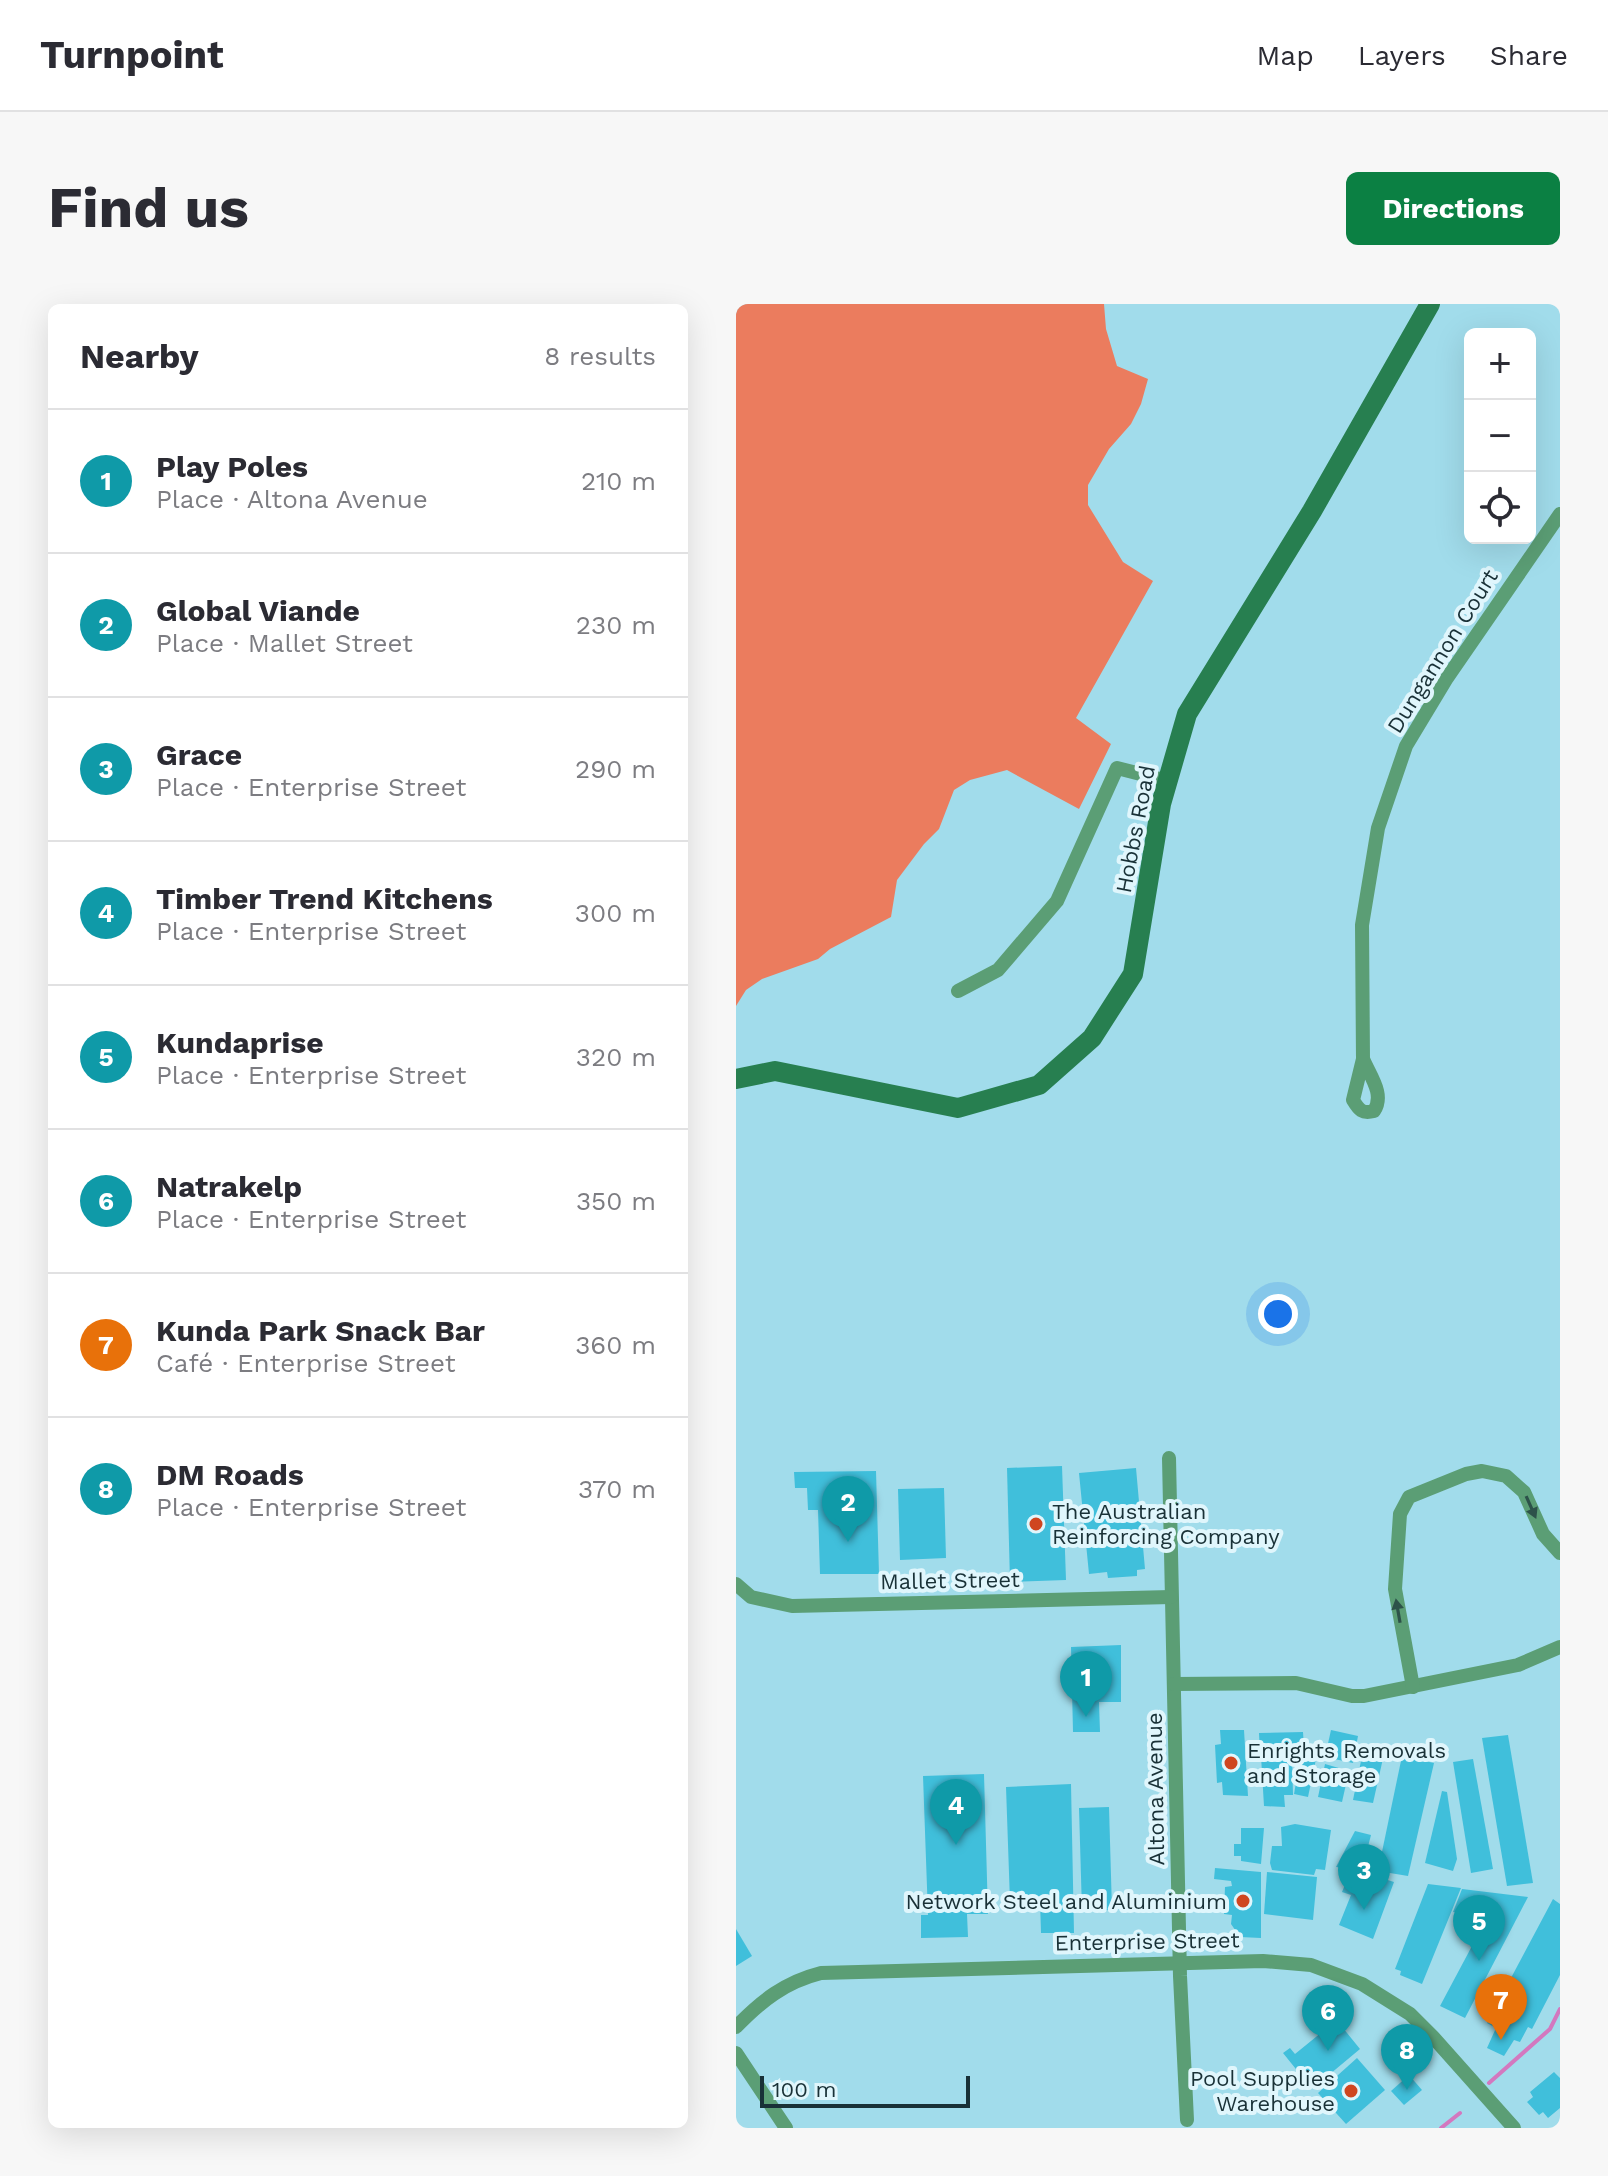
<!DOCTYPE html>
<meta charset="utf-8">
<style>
body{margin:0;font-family:"Work Sans",sans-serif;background:#f7f7f7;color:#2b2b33}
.controls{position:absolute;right:24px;top:24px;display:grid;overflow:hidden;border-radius:12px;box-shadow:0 8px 32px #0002}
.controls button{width:72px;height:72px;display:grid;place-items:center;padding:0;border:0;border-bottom:2px solid #e1e1e2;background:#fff;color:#2b2b33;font:40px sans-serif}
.scale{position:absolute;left:24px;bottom:20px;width:210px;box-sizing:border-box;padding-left:8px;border:4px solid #193137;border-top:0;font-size:22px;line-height:28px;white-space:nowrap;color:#193137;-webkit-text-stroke:6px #e0f6fc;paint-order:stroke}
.you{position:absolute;left:542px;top:1010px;width:28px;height:28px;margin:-20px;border:6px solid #fff;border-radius:50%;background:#1a73e8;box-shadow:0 0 0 12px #1a73e833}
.badge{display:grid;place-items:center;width:52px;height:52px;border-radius:50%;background:#0b8043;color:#fff;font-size:26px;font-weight:700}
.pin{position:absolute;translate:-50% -66px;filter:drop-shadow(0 2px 4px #0008)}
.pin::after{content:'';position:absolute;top:42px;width:28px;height:24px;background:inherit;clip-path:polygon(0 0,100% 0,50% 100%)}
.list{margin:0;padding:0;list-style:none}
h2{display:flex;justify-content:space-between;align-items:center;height:104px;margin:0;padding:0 32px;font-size:34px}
h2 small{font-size:26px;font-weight:400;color:#7c7c81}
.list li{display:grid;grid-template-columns:52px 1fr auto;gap:24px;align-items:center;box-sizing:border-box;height:144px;padding:0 32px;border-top:2px solid #e1e1e2}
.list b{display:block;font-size:30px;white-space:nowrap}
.list p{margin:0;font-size:26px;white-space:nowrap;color:#7c7c81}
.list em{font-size:26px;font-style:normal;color:#7c7c81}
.icon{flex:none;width:44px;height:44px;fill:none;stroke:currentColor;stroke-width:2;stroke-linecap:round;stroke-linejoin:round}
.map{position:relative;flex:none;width:824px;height:1824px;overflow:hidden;border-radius:12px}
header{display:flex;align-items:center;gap:48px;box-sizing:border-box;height:112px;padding:0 40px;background:#fff;border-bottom:2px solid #e1e1e2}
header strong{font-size:38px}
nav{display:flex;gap:44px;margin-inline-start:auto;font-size:28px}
.intro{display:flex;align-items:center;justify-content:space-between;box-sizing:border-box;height:192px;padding:0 48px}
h1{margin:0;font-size:56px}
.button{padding:20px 36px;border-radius:12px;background:#0b8043;color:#fff;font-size:28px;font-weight:700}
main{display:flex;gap:48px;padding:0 48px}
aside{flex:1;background:#fff;border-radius:12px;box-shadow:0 8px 32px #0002}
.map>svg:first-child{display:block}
</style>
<header>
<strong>Turnpoint</strong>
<nav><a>Map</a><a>Layers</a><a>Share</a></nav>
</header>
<div class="intro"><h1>Find us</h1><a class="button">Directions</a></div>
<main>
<aside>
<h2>Nearby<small>8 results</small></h2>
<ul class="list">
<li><span class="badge" style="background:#0f9aa8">1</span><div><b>Play Poles</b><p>Place · Altona Avenue</p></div><em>210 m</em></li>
<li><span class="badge" style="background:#0f9aa8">2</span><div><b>Global Viande</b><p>Place · Mallet Street</p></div><em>230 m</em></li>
<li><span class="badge" style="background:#0f9aa8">3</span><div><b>Grace</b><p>Place · Enterprise Street</p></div><em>290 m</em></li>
<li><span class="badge" style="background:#0f9aa8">4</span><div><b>Timber Trend Kitchens</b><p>Place · Enterprise Street</p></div><em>300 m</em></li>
<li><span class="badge" style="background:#0f9aa8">5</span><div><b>Kundaprise</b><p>Place · Enterprise Street</p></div><em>320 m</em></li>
<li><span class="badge" style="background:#0f9aa8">6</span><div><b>Natrakelp</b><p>Place · Enterprise Street</p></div><em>350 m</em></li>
<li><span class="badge" style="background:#e8710a">7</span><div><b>Kunda Park Snack Bar</b><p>Café · Enterprise Street</p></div><em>360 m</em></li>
<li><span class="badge" style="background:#0f9aa8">8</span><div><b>DM Roads</b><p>Place · Enterprise Street</p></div><em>370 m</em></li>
</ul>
</aside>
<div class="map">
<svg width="824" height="1824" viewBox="0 0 824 1824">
<rect width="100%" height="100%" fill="#a1dceb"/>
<polygon fill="#eb7c5e" points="0,0 368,0 370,25 381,62 412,75 405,100 395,120 373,145 352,181 352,201 387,258 417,277 340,414 375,440 343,505 271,466 234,476 218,486 203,525 188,540 161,576 155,613 94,645 82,655 26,675 10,686 0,702"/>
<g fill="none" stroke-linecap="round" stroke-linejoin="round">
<g stroke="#d378bf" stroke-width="4">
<polyline points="753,1779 814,1725 824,1705"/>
<polyline points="705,1824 724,1809"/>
</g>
</g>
<g fill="#40bfdb">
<polygon points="326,1162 330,1276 274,1278 271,1164"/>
<polygon points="400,1164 409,1265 401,1266 401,1272 372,1274 371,1268 353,1270 343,1169"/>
<polygon points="140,1167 143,1270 84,1270 82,1206 72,1206 71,1184 59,1184 58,1168"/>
<polygon points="208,1184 210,1254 164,1256 162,1185"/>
<polygon points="385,1341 385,1398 363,1398 364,1428 337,1428 335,1343"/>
<polygon points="484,1426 508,1426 512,1492 487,1491 486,1478 481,1479 479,1441 485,1440"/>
<polygon points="595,1426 622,1432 617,1459 589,1453"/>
<polygon points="567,1428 568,1444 537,1446 537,1450 524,1450 523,1429"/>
<polygon points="772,1431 797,1579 771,1582 746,1434"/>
<polygon points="627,1447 648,1450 637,1499 617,1496"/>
<polygon points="556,1451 557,1491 548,1491 549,1503 528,1502 525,1452"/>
<polygon points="565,1451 580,1455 572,1493 558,1490"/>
<polygon points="666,1452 698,1459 672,1572 642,1567"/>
<polygon points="737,1455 757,1565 735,1569 717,1458"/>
<polygon points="589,1460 613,1467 606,1498 582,1493"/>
<polygon points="248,1470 252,1610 231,1610 232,1633 185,1634 185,1611 192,1611 187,1472"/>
<polygon points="335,1480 338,1629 305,1629 304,1597 274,1598 270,1483"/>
<polygon points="706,1487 711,1488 721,1555 717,1567 689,1559"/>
<polygon points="373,1503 376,1606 346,1607 343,1504"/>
<polygon points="559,1520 595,1526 589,1566 580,1565 578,1571 536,1566 534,1559 536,1542 546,1542 545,1523"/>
<polygon points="505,1524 528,1524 525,1560 505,1557 505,1552 498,1552 498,1540 505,1540"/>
<polygon points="619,1527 635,1531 626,1566 600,1563"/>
<polygon points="479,1564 525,1568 525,1634 504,1633 495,1620 496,1611 488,1610 489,1583 496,1582 495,1577 478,1575"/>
<polygon points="531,1568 581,1573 577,1616 528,1610"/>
<polygon points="623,1570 640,1577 642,1573 658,1578 637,1635 603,1621 615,1591 606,1588 613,1571 621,1573"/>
<polygon points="692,1580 725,1584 686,1680 664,1671 665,1667 659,1665"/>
<polygon points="726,1585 792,1593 729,1714 704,1702 752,1612 717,1608"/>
<polygon points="817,1595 824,1600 824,1671 796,1725 792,1723 784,1738 778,1736 768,1752 751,1744 760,1724 751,1719"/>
<polygon points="0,1625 16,1652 0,1662"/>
<polygon points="594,1708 624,1745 576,1785 547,1749 554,1744 559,1750 591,1724 585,1716"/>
<polygon points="621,1754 649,1786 610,1820 582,1789"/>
<polygon points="818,1768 824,1774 824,1804 812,1814 807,1808 803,1811 791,1798 797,1793 794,1788"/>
<polygon points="673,1771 686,1786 668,1801 655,1787"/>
</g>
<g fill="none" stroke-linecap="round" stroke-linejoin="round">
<g stroke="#5b9e75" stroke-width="14">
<polyline points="222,687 262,666 321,597 381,464 432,477"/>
<path d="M627 755C634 772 649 790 638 807 626 810 623 806 617 796L627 755 626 621 642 524 670 442 711 374 824 210"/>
<polyline points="433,1154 444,1672 451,1816"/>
<polyline points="0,1280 15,1293 56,1302 435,1293"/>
<polyline points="438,1380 560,1379 616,1392 628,1392 782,1361 824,1343"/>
<polyline points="677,1383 659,1285 664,1210 673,1193 730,1170 746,1167 770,1172 788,1188 807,1230 824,1249"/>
<path d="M0 1723C25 1697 49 1678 85 1669L527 1657 575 1661 626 1680 674 1710 697 1733 778 1824"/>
<polyline points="0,1749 50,1824"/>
</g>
<polyline stroke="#277f50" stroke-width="20" points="0,775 39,767 222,804 303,781 356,734 397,670 425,500 451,410 576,207 694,0"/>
</g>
<defs><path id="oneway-solid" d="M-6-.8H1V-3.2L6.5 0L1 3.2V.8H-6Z" transform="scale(2)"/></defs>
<g fill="#2d524a">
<use href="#oneway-solid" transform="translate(795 1203) rotate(66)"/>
<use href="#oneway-solid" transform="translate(662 1307) rotate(-100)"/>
</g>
<g fill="#cf4620" stroke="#e0f6fc" stroke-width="3">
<circle cx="300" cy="1220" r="8"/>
<circle cx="495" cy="1459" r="8"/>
<circle cx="507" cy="1597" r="8"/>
<circle cx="615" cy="1787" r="8"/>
</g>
<g text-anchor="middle" stroke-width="8" stroke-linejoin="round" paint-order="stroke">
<g font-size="22" fill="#193137" stroke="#e0f6fc">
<text transform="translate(706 347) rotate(-58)" y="8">Dungannon Court</text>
<text transform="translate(399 525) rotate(-79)" y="8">Hobbs Road</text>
<text transform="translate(214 1276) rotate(-1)" y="8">Mallet Street</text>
<text transform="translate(419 1485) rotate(-91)" y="8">Altona Avenue</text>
<text transform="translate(411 1637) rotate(-1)" y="8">Enterprise Street</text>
</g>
<g font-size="22" fill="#193137" stroke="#e0f6fc" text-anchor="start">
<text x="316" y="1215">The Australian<tspan x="316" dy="25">Reinforcing Company</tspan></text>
<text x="511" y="1454">Enrights Removals<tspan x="511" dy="25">and Storage</tspan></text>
<text x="491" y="1605" text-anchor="end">Network Steel and Aluminium</text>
<text x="599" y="1782" text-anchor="end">Pool Supplies<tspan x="599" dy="25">Warehouse</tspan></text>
</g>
</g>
</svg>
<div class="controls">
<button>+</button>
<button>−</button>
<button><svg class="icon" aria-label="locate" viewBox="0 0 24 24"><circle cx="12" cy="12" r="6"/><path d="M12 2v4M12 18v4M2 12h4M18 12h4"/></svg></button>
</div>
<div class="scale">100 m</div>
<div class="you"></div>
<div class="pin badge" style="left:350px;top:1413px;background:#0f9aa8">1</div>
<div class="pin badge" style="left:112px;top:1238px;background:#0f9aa8">2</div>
<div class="pin badge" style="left:628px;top:1606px;background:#0f9aa8">3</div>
<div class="pin badge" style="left:220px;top:1541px;background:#0f9aa8">4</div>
<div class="pin badge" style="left:743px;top:1657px;background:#0f9aa8">5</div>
<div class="pin badge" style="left:592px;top:1747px;background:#0f9aa8">6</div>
<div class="pin badge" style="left:765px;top:1736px;background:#e8710a">7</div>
<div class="pin badge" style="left:671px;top:1786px;background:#0f9aa8">8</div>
</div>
</main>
